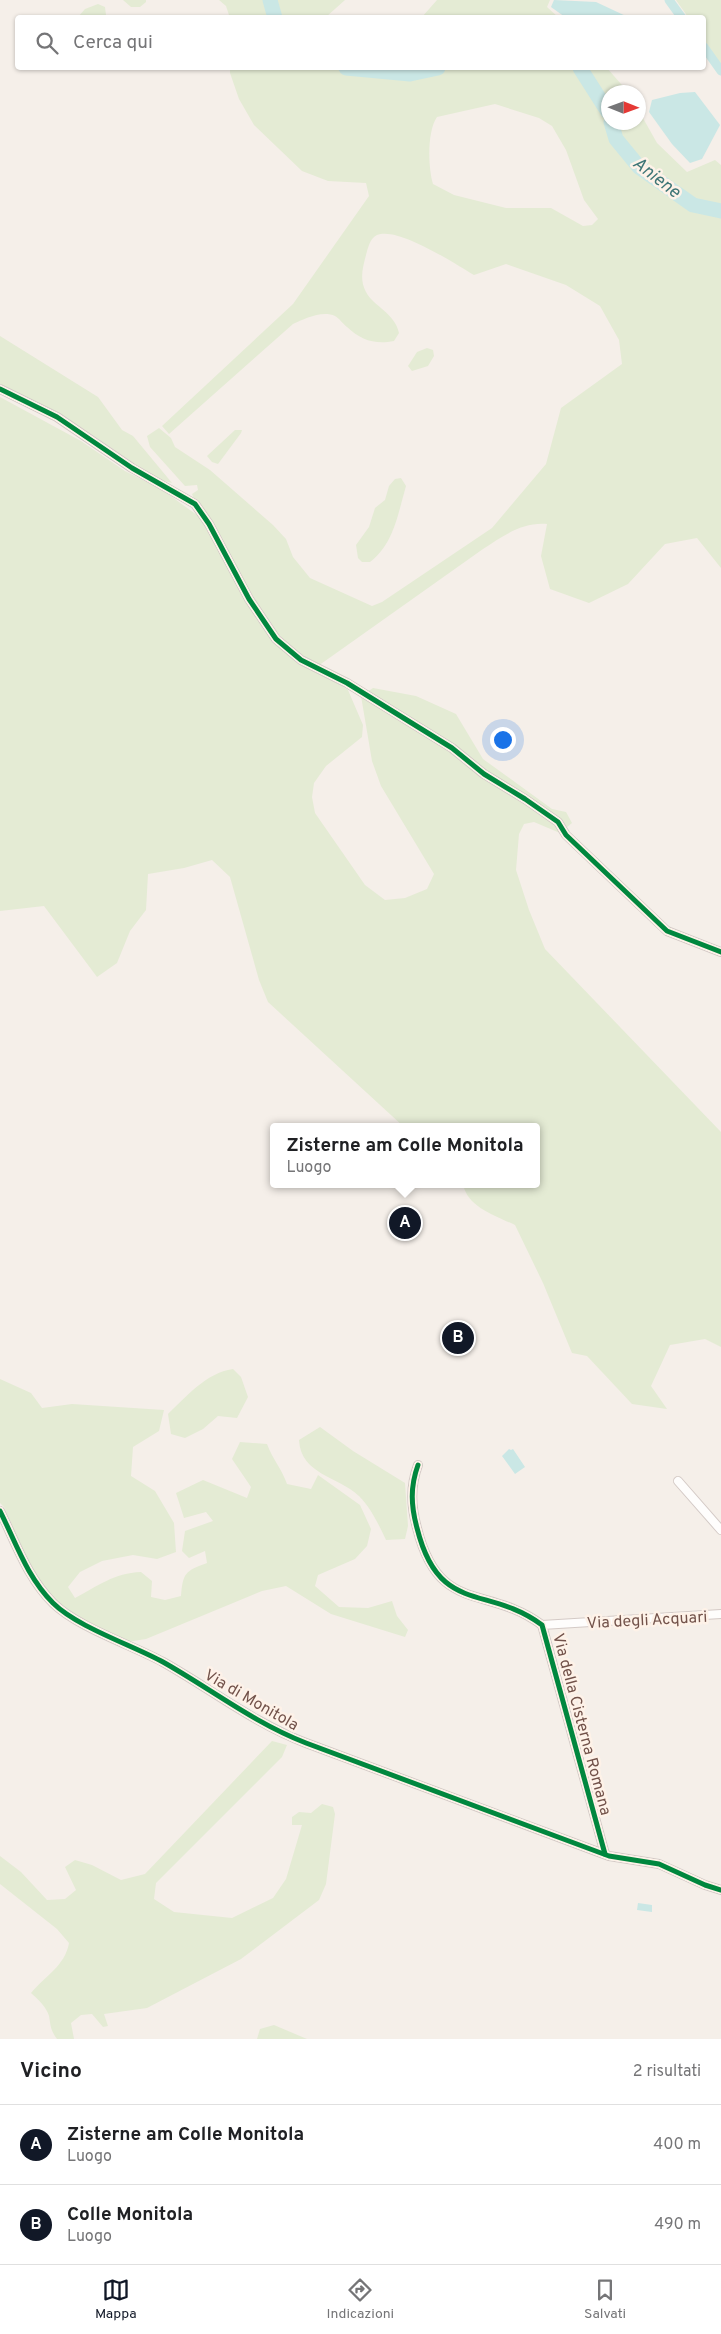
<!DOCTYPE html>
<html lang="it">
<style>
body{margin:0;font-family:Overpass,sans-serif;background:#f6f6f6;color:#202124}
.compass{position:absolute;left:601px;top:85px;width:45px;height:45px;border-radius:50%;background:#fff;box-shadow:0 1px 4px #0004;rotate:91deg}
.you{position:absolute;left:502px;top:739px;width:18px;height:18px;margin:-12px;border:4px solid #fff;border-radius:50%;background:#1a73e8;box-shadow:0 0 0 8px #1a73e833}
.badge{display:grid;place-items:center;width:32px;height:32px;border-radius:50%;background:#111827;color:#fff;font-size:16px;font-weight:700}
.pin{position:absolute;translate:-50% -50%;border:2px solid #fff;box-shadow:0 1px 5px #0006}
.popup{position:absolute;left:270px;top:1123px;width:270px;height:65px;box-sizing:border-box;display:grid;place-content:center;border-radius:5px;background:#fff;filter:drop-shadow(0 1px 4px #0005);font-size:16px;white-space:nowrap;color:#757577}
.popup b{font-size:19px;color:#202124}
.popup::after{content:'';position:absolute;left:50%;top:100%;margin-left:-10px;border:10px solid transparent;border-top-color:#fff}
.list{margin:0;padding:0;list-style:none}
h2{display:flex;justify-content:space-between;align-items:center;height:65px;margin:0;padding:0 20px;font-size:21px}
h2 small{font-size:16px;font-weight:400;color:#757577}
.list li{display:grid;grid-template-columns:32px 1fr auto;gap:15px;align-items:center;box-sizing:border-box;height:80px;padding:0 20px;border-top:1px solid #e0e0e0}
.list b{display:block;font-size:19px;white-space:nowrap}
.list p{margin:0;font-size:16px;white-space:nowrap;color:#757577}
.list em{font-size:16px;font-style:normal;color:#757577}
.icon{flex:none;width:28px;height:28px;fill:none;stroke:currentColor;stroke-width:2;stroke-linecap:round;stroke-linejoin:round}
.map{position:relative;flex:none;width:721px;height:2039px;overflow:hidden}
.search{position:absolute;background:#fff;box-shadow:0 1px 4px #0004;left:15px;right:15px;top:15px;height:55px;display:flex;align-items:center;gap:12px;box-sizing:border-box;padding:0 18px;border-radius:5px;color:#757577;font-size:19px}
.sheet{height:225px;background:#fff}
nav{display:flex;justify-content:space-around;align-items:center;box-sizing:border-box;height:70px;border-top:1px solid #e0e0e0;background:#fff;font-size:14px;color:#757577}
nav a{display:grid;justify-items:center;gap:2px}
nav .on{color:#111827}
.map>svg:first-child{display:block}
</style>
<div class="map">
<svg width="721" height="2039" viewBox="0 0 721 2039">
<rect width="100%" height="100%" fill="#f5efe9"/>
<g fill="#e4ebd4" fill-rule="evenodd">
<polygon points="123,0 146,0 146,2 140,7 131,7"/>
<polygon points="219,0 345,0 326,17 230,18 226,6"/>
<polygon points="437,0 550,0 547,7 558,17 422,17"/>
<polygon points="676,0 721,0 721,65 704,40 704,18 688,17"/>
<polygon points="98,4 105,7 106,15 104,17 78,17 85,9"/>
<path d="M230 68H607L628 92H608V122H638L639 111 657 143 687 172 715 160 721 165V568L697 538 665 544 628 584 589 603 550 589 541 556 547 524C522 522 503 536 483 549L318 666C264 633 252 596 224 544 216 528 204 514 194 499L192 494 198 490 197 485 185 486 150 447 147 436 159 428 171 438 175 447 210 470 273 525 286 539 293 557 310 578 372 606 382 602 492 528 546 464 561 408 622 364 619 340 600 306 566 285 506 264 474 275C455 264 398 226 377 235 370 238 368 248 366 255 363 267 359 279 366 292 373 306 395 313 399 333L394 341C375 345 361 340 347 327 343 324 339 318 335 316 322 310 304 319 293 324L169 434 162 426 293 304 369 196 366 183 328 181 302 171 254 125 239 99 230 73ZM495 104 539 118 552 126 566 150 584 200 598 219 592 225 583 226 551 208H506L454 195 433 184C428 168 427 131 437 117Z"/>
<polygon points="0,336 98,397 122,430 133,436 172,483 157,479 85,430 0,384"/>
<polygon points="427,348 433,350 434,356 428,366 412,371 408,366 417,352"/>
<path d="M0 397 81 441 125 471 161 489 201 518 255 616 275 643 348 690 363 725 362 737 326 766 314 783 312 797 315 813 365 885 385 900 405 898 427 889 434 874 381 786 372 761 361 696 373 688 416 696 456 714 483 759 552 809 566 812 572 823 560 833 534 822 524 824 519 834 516 870 529 910 545 949 721 1132V1347L705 1339 670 1345 651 1386 667 1409 632 1404 587 1356 572 1353 543 1283 515 1225C496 1216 467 1207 463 1184H536V1127H404L268 1002 259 980 230 877 212 860 184 868 148 874 146 910 130 931 117 963 97 977 44 906 0 911Z"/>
<polygon points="235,430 242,430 241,433 218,464 212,462 207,456"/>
<path d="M401 478 406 486C398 513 394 544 370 562H362L358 558 356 545 369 527 375 508 385 500 389 486 395 479Z"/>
<path d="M233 1369 241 1377 248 1397 237 1418 218 1416 203 1429 185 1438 171 1434 168 1414C187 1396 206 1373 233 1369Z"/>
<path d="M0 1379 31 1393 42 1408 72 1404 164 1410 159 1431 133 1447 131 1476 155 1491 174 1523 176 1552 157 1559 133 1555 102 1561 80 1572 68 1587 75 1598C98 1586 114 1573 141 1572L152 1581 151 1597 165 1600 181 1596C183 1573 185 1571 207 1563L205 1551 189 1558 182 1551 185 1531 213 1521 206 1512 184 1518 176 1493 203 1480 247 1498 251 1487 232 1459 240 1442 267 1444C273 1460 282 1469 287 1484L311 1489 318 1475 360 1505 371 1529 367 1546 355 1559 318 1575 315 1586 339 1607 368 1608 392 1601 397 1616 408 1630 405 1637 331 1614 286 1586 262 1591 146 1639 127 1642 73 1614 55 1601 32 1571 4 1507 0 1503Z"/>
<path d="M320 1427 353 1451 405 1483 408 1526 405 1539 386 1540C379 1525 371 1508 359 1496 338 1476 301 1475 299 1440Z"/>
<path d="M272 1741 287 1745 282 1757 156 1883 154 1899 174 1912 232 1918 273 1898 286 1879 302 1825H292V1817L299 1812 311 1813 322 1804 333 1807 335 1814 326 1884 319 1900 241 1959 147 2008 104 2014 108 2026 103 2027 92 2014 81 2015 71 2023 74 2039H57C50 2029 51 2027 49 2016 47 2008 38 1999 31 1993 45 1976 65 1966 69 1943L57 1929 0 1884V1856L21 1872 47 1900 65 1899 76 1890 65 1867 75 1860 92 1865 121 1880 145 1874Z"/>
<polygon points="274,2025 307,2039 257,2039 260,2029"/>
</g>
<g fill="#cae7e5">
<polygon points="554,0 596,2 628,17 565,17 551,7"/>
<polygon points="695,92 720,125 702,159 690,163 672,144 649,112 652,100 680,93"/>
<polygon points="509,1449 511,1450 513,1449 525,1467 515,1474 502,1456"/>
<polygon points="638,1903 652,1905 652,1912 637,1910"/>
</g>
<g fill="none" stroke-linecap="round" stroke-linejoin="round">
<g stroke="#cae7e5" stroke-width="9">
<polyline points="669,0 682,18"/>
<polyline points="704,47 721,71"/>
</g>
<g stroke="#cae7e5" stroke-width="15">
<polyline points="270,0 275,18"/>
<polyline points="346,68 410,74 438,68"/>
<polyline points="580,68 608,112"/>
<polyline points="611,122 616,139 639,167 693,205 721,211"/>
</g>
<defs>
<g id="street">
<polyline points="0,389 57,417 132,468 195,504 209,524 249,599 276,639 301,660 347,683 452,748 484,774 525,799 558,822 566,835 667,931 721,952"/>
<path d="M418 1465C410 1487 411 1506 417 1528 439 1616 487 1584 542 1625L605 1854"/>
<polyline points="678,1481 721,1530"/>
<path d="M0 1511C16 1543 27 1577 53 1603 77 1627 132 1645 163 1662 211 1689 254 1723 306 1743L609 1856 659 1864 705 1885 721 1890"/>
<polyline points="542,1625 721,1614"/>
</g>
</defs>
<use href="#street" stroke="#d4cac6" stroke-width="10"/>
<use href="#street" stroke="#fefdfc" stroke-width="8"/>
<defs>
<g id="cycleway">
<polyline points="0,389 57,417 132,468 195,504 209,524 249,599 276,639 301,660 347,683 452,748 484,774 525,799 558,822 566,835 667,931 721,952"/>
<path d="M418 1465C410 1487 411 1506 417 1528 439 1616 487 1584 542 1625L605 1854"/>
<path d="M0 1511C16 1543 27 1577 53 1603 77 1627 132 1645 163 1662 211 1689 254 1723 306 1743L609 1856 659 1864 705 1885 721 1890"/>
</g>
</defs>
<use href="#cycleway" stroke="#fef2e8" stroke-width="8"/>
<use href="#cycleway" stroke="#00873e" stroke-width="5"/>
</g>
<g text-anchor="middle" stroke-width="5" stroke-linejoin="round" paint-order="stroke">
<g font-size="16" fill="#72524a" stroke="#fef2e8">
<text transform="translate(647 1619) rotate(-3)" y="6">Via degli Acquari</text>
<text transform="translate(252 1699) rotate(30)" y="6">Via di Monitola</text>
<text transform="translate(583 1724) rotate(75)" y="6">Via della Cisterna Romana</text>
</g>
<g font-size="18" font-style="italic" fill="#3f7677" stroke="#fef2e8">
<text transform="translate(657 177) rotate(38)" y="6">Aniene</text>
</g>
</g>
</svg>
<svg class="compass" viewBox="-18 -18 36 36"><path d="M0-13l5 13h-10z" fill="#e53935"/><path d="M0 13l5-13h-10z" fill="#757577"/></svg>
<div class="you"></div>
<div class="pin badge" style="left:405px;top:1223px">A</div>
<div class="popup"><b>Zisterne am Colle Monitola</b>Luogo</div>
<div class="pin badge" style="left:458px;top:1338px">B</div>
<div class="search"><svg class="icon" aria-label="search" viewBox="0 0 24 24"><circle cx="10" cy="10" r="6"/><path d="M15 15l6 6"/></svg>Cerca qui</div>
</div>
<section class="sheet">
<h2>Vicino<small>2 risultati</small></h2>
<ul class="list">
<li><span class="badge">A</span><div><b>Zisterne am Colle Monitola</b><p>Luogo</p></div><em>400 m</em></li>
<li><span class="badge">B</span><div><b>Colle Monitola</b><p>Luogo</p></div><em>490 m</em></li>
</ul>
</section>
<nav>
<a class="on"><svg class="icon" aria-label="map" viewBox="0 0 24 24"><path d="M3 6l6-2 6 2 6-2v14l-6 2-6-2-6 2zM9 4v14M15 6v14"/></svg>Mappa</a>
<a><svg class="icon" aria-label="directions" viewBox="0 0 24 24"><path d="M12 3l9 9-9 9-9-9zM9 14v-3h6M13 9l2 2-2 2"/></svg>Indicazioni</a>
<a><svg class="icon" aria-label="saved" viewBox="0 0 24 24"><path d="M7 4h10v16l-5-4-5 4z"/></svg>Salvati</a>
</nav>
